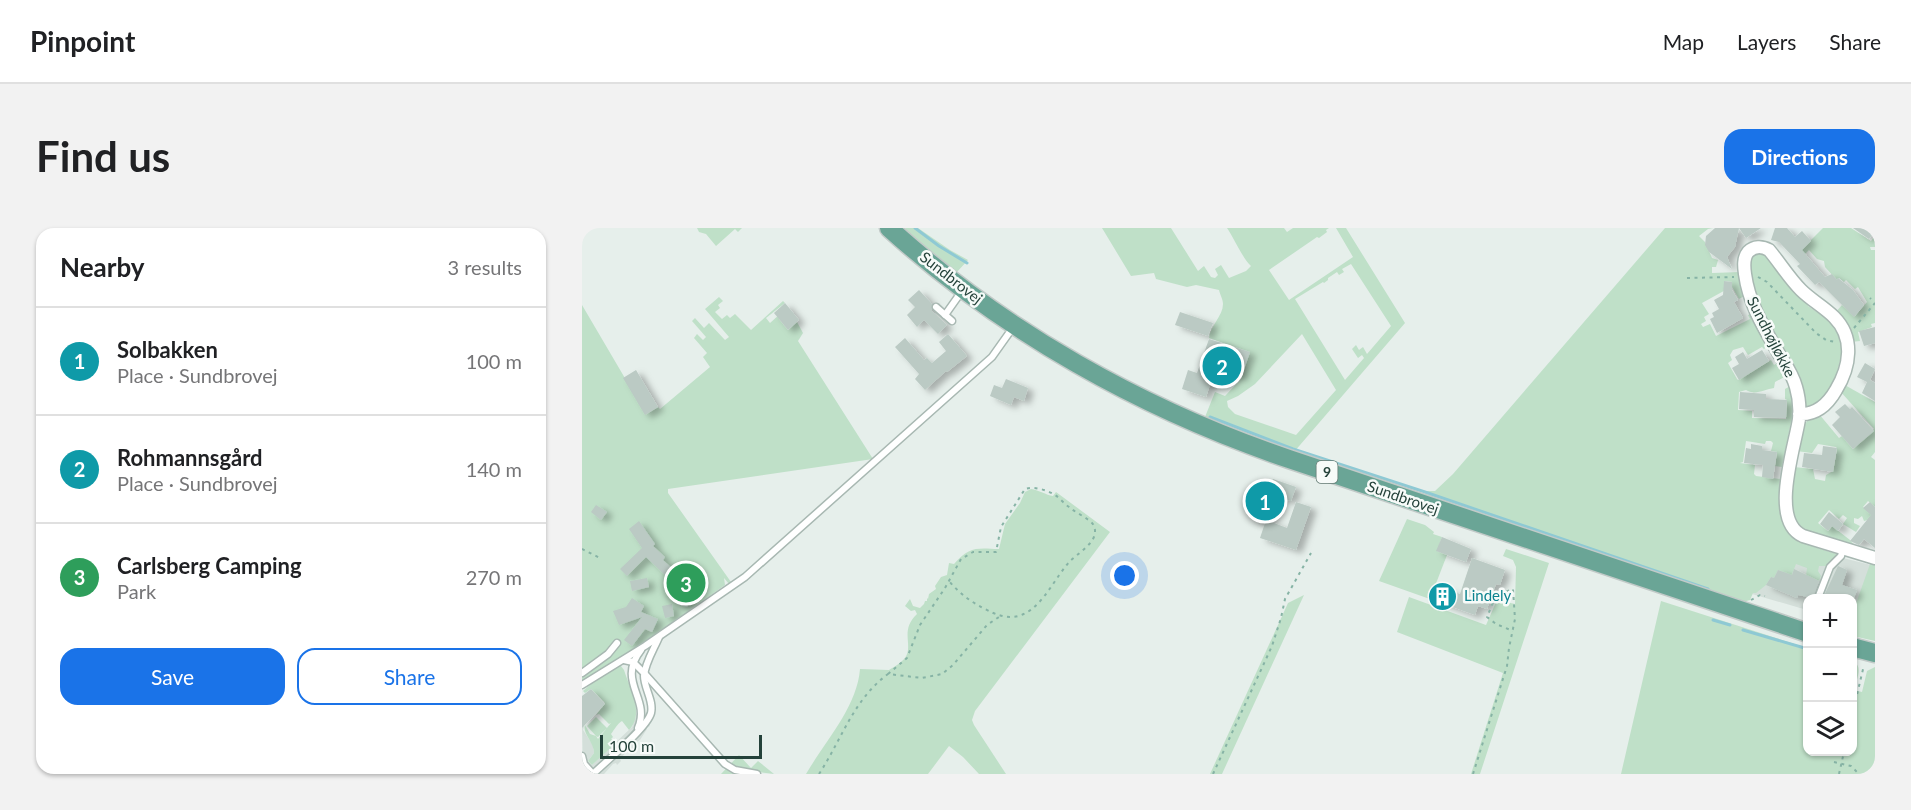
<!DOCTYPE html>
<meta charset="utf-8">
<style>
body{margin:0;font-family:Lato,sans-serif;background:#f2f2f2;color:#202124}
.controls{position:absolute;right:18px;bottom:18px;display:grid;overflow:hidden;border-radius:12px;box-shadow:0 2px 4px #0004}
.controls button{width:54px;height:54px;display:grid;place-items:center;padding:0;border:0;border-bottom:2px solid #e0e0e0;background:#fff;color:#202124;font:30px sans-serif}
.scale{position:absolute;left:18px;bottom:15px;width:162px;box-sizing:border-box;padding-left:6px;border:3px solid #24423a;border-top:0;font-size:16px;line-height:21px;white-space:nowrap;color:#24423a;-webkit-text-stroke:4px #f7fbf9;paint-order:stroke}
.you{position:absolute;left:543px;top:348px;width:21px;height:21px;margin:-15px;border:4px solid #fff;border-radius:50%;background:#1a73e8;box-shadow:0 0 0 9px #1a73e833}
.badge{display:grid;place-items:center;width:39px;height:39px;border-radius:50%;background:#1a73e8;color:#fff;font-size:20px;font-weight:700}
.pin{position:absolute;translate:-50% -50%;border:3px solid #fff;box-shadow:0 2px 6px #0006}
.list{margin:0;padding:0;list-style:none}
h2{display:flex;justify-content:space-between;align-items:center;height:78px;margin:0;padding:0 24px;font-size:26px}
h2 small{font-size:20px;font-weight:400;color:#757577}
.list li{display:grid;grid-template-columns:39px 1fr auto;gap:18px;align-items:center;box-sizing:border-box;height:108px;padding:0 24px;border-top:2px solid #e0e0e0}
.list b{display:block;font-size:22px;white-space:nowrap}
.list p{margin:0;font-size:20px;white-space:nowrap;color:#757577}
.list em{font-size:20px;font-style:normal;color:#757577}
.actions{display:flex;gap:12px;padding:18px 24px}
.actions a{flex:1;padding:14px 0;border:2px solid #1a73e8;border-radius:18px;text-align:center;font-size:21px;color:#1a73e8}
.actions .main{background:#1a73e8;color:#fff}
.icon{flex:none;width:33px;height:33px;fill:none;stroke:currentColor;stroke-width:2;stroke-linecap:round;stroke-linejoin:round}
.map{position:relative;flex:none;width:1293px;height:546px;overflow:hidden;border-radius:18px}
header{display:flex;align-items:center;gap:36px;box-sizing:border-box;height:84px;padding:0 30px;background:#fff;border-bottom:2px solid #e0e0e0}
header strong{font-size:28px}
nav{display:flex;gap:33px;margin-inline-start:auto;font-size:21px}
.intro{display:flex;align-items:center;justify-content:space-between;box-sizing:border-box;height:144px;padding:0 36px}
h1{margin:0;font-size:42px}
.button{padding:15px 27px;border-radius:18px;background:#1a73e8;color:#fff;font-size:21px;font-weight:700}
main{display:flex;gap:36px;padding:0 36px}
aside{flex:1;background:#fff;border-radius:18px;box-shadow:0 2px 4px #0004}
.map>svg:first-child{display:block}
</style>
<header>
<strong>Pinpoint</strong>
<nav><a>Map</a><a>Layers</a><a>Share</a></nav>
</header>
<div class="intro"><h1>Find us</h1><a class="button">Directions</a></div>
<main>
<aside>
<h2>Nearby<small>3 results</small></h2>
<ul class="list">
<li><span class="badge" style="background:#0f9aa8">1</span><div><b>Solbakken</b><p>Place · Sundbrovej</p></div><em>100 m</em></li>
<li><span class="badge" style="background:#0f9aa8">2</span><div><b>Rohmannsgård</b><p>Place · Sundbrovej</p></div><em>140 m</em></li>
<li><span class="badge" style="background:#2e9e5b">3</span><div><b>Carlsberg Camping</b><p>Park</p></div><em>270 m</em></li>
</ul>
<div class="actions"><a class="main">Save</a><a>Share</a></div>
</aside>
<div class="map">
<svg width="1293" height="546" viewBox="0 0 1293 546">
<defs>
<filter id="shadow"><feDropShadow dx="6" dy="3.5" stdDeviation="3" flood-color="#0004"/></filter>
</defs>
<rect width="100%" height="100%" fill="#e6efeb"/>
<g fill="#d4dfda">
<polygon points="1245,326 1289,337 1271,389 1270,370 1226,370 1225,382 1170,366 1191,342"/>
<polygon points="55,485 68,498 63,500 65,501 58,512 53,515 50,522 45,523 38,531 39,533 35,537 34,535 31,536 22,546 1,546 0,495 2,498 1,502 11,517 12,525 6,533 10,537 50,499"/>
</g>
<g fill="#bfe0c8" fill-rule="evenodd">
<polygon points="115,0 160,0 156,4 153,1 134,18 124,6 117,4"/>
<polygon points="323,0 336,0 368,22 386,32 374,45 325,5"/>
<path d="M520 0H589L616 43 622 38 629 49 633 50 636 47 633 41 639 37 647 50 664 43 669 38C661 31 652 10 645 0H702L705 4 711 0H747L744 2 745 4 737 10 735 9 687 42 707 72 771 29 754 0H764L823 95 712 224 623 189 633 164 643 168 659 151 667 124 627 110C628 98 641 88 641 76 641 71 638 67 637 62L614 57 605 59 574 51 572 45 549 48ZM769 36 809 98 785 126 781 119 777 122 774 117 770 121 776 130 780 127 782 130 763 152 713 71 741 54 742 55 746 52V50L755 44 757 47 762 44 760 41ZM720 106 754 162 714 207 653 186 646 179 645 173 656 168 673 156Z"/>
<path d="M1083 0H1131L1126 1 1117 8 1123 14 1130 30 1136 32 1134 39H1130V45L1159 44 1164 67 1157 71 1150 59V54L1142 53V59H1149L1120 75 1127 86 1122 89 1124 93 1119 96 1121 99 1128 96 1134 108 1168 91 1166 87 1170 85 1188 117 1182 121 1180 119 1166 127 1161 119 1151 122 1148 127 1150 132 1146 135 1155 151 1156 152 1189 132 1192 137 1198 133 1206 147 1193 154 1192 160C1183 161 1173 168 1164 162L1157 164 1156 182 1170 183V190L1204 191 1205 172 1203 171V161L1210 157 1212 194H1209L1200 239 1193 238 1195 224 1189 223 1191 215 1189 213H1184L1183 216 1164 213 1161 234 1158 235 1173 237 1172 246 1174 248 1199 251C1196 308 1201 310 1255 326L1245 338H1237L1236 343 1239 348 1237 353 1224 348 1225 340 1214 336 1209 349V347L1196 342 1192 350 1189 349 1184 357 1174 365H1171L1168 372 1161 374 842 267 844 263H853L871 246Z"/>
<polygon points="1241,0 1269,0 1289,13 1293,8 1293,19 1288,19 1289,22 1293,22 1293,95 1289,96 1290,99 1276,104 1278,113 1269,114 1253,85 1260,77 1273,88 1285,74 1276,59 1273,61 1264,52 1262,54 1257,50 1255,52 1243,39 1242,33 1235,31 1227,22 1218,31 1215,26"/>
<polygon points="1180,24 1225,72 1226,78 1239,87 1243,86 1252,94 1262,117 1254,149 1255,153 1245,169 1226,182 1222,179 1211,141 1212,136 1204,124 1200,122 1173,74 1166,32 1171,25"/>
<polygon points="137,69 141,73 136,77 138,80 133,84 140,91 145,87 148,90 153,86 169,102 201,73 203,75 184,90 188,95 198,86 197,91 206,102 215,94 221,105 216,113 291,231 86,261 86,265 149,354 147,356 142,350 143,357 61,415 0,454 0,77 64,186 76,179 78,181 128,139 121,129 125,125 112,110 115,106 121,112 124,109 110,93 113,90 122,100 127,95 143,112 147,109 123,81"/>
<polygon points="1261,156 1293,174 1293,224 1289,229 1293,232 1293,279 1286,273 1281,279 1293,290 1282,293 1280,288 1276,291 1272,290 1272,295 1278,298 1274,304 1261,296 1265,290 1261,287 1257,291 1247,282 1236,295 1246,303 1250,298 1268,312 1274,319 1218,300 1210,289 1212,239 1231,241 1233,251 1243,253 1244,247 1251,243 1255,221 1254,219 1236,216 1230,225 1214,223 1221,195 1225,194 1224,190 1237,186 1257,210 1260,208 1271,221 1292,201 1258,163"/>
<path d="M449 261C457 262 464 267 471 268L474 264 528 304 393 483 390 492 392 497 424 546H397L381 529 367 518 346 546H224C244 512 275 479 278 441L307 442C312 439 319 435 323 430 332 417 317 403 335 386L333 382 329 383 323 378 328 371 331 378 338 380 342 376 343 373H345V370L346 371 347 366 354 361 353 358 359 349 365 347 367 335 372 336C387 318 395 320 417 321L423 296 438 275 443 264Z"/>
<polygon points="825,291 843,297 852,304 851,306 860,309 855,323 865,327 853,358 850,357 845,370 797,353"/>
<polygon points="924,321 967,335 898,546 889,546 921,445 815,404 827,369 904,397 915,372 933,376 934,339 931,332 921,328"/>
<polygon points="1288,336 1293,337 1293,413 1271,408 1271,384"/>
<polygon points="722,367 640,546 628,546 706,375"/>
<path d="M1079 373 1225 420 1226 524H1270L1271 433C1282 439 1274 452 1272 462L1280 464 1285 443 1293 439V546H1039Z"/>
<path d="M35 438H39L42 442C48 461 63 485 47 502L40 493C36 495 32 502 29 506L31 509 29 511 35 514 10 537 6 533 12 525C12 514 0 505 3 497L8 506 14 508 5 498 14 489 25 500 16 509 14 508 16 511 29 495 27 496 17 486 14 487 23 475 9 461 3 465 1 463 16 450Z"/>
<polygon points="157,527 169,540 176,533 192,546 177,544 174,546 139,546"/>
</g>
<g fill="none" stroke-linecap="round" stroke-linejoin="round">
<g stroke="#8ec9d4" stroke-width="3">
<polyline points="333,0 357,18 385,35"/>
<polyline points="628,189 711,221 843,264 1126,361"/>
<polyline points="1131,392 1148,397"/>
<polyline points="1161,402 1226,421"/>
</g>
</g>
<g fill="#bbcac4" filter="url(#shadow)">
<polygon points="1133,0 1179,0 1164,10 1157,0 1153,19 1145,29 1150,41 1127,24 1123,17 1124,8"/>
<polygon points="1193,0 1205,0 1213,9 1220,3 1229,13 1220,22 1243,49 1250,46 1255,52 1256,50 1271,62 1282,77 1272,89 1237,54 1233,57 1215,38 1218,36 1197,14 1189,12"/>
<polygon points="1271,0 1293,0 1293,3 1287,11"/>
<polygon points="1142,53 1150,54 1150,62 1156,72 1152,74 1161,90 1135,105 1128,91 1132,89 1130,85 1137,81 1132,72 1141,67"/>
<polygon points="337,62 350,76 350,83 365,97 356,106 342,92 335,99 325,87 333,79 326,72"/>
<polygon points="203,75 217,92 206,102 192,85"/>
<polygon points="598,84 631,95 626,108 593,97"/>
<polygon points="1293,99 1293,115 1282,118 1277,103"/>
<polygon points="366,106 385,128 365,144 364,143 343,162 333,151 337,146 313,119 323,110 342,132 345,130 350,135 364,123 357,114"/>
<polygon points="627,111 668,124 659,150 633,141 624,169 600,161 606,142 615,145"/>
<polygon points="1180,122 1187,133 1157,152 1150,140 1157,136 1153,129 1161,124 1165,131"/>
<polygon points="1283,135 1293,141 1288,152 1293,155 1293,173 1280,165 1285,154 1275,149"/>
<polygon points="54,142 76,179 63,187 41,150"/>
<polygon points="424,151 446,160 442,173 432,169 429,177 408,168 412,157 420,160"/>
<polygon points="1158,164 1184,166 1184,171 1205,172 1204,190 1172,189 1172,182 1157,181"/>
<polygon points="1263,176 1268,181 1270,179 1292,203 1271,221 1250,197 1258,189 1253,184"/>
<polygon points="1169,216 1180,218 1180,222 1195,224 1191,251 1180,249 1181,237 1162,235 1164,220 1169,221"/>
<polygon points="1241,218 1255,220 1251,244 1220,239 1222,225 1240,227"/>
<polygon points="691,251 714,259 709,273 686,266"/>
<polygon points="677,269 690,274 683,295 670,290"/>
<polygon points="714,274 729,279 714,322 678,310 684,292 705,300"/>
<polygon points="1288,274 1293,279 1293,320 1282,311 1277,317 1268,313 1289,287 1281,280"/>
<polygon points="14,277 25,284 19,292 9,284"/>
<polygon points="1247,284 1261,296 1256,303 1250,298 1246,303 1238,296"/>
<polygon points="57,293 73,316 71,318 83,329 81,332 94,344 87,351 64,329 45,348 38,341 60,320 47,301"/>
<polygon points="860,309 889,321 884,334 854,323"/>
<polygon points="890,330 923,342 918,357 914,356 905,381 896,378 893,387 845,370 850,357 878,366"/>
<polygon points="1256,338 1265,342 1260,357 1275,362 1272,370 1241,370"/>
<polygon points="1212,341 1237,353 1231,370 1216,367 1215,370 1184,357 1189,349 1192,350 1196,342 1210,347"/>
<polygon points="65,350 67,359 50,363 48,353"/>
<polygon points="98,364 109,367 105,379 95,376"/>
<polygon points="50,370 62,378 59,384 76,391 70,404 63,401 50,418 42,412 60,389 37,397 31,383 44,379"/>
<polygon points="90,376 92,388 83,390 80,378"/>
<polygon points="9,461 23,476 0,500 0,468"/>
</g>
<g fill="none" stroke-linecap="round" stroke-linejoin="round">
<defs>
<g id="service">
<polyline points="354,79 370,93"/>
<polyline points="363,87 380,63"/>
<polyline points="1236,370 1248,339 1259,328 1261,321"/>
<polyline points="42,432 51,434 62,445 143,536 153,542 175,546"/>
<polyline points="0,445 26,426 35,415"/>
<polyline points="0,457 63,418 163,349 410,129 432,98"/>
<path d="M56 500C69 470 34 454 59 422"/>
<polyline points="0,528 2,536 11,546"/>
<path d="M11 546C24 533 65 500 69 485 72 473 62 460 62 448 63 435 72 421 77 409"/>
</g>
<path id="minor" d="M1217 186C1234 187 1246 176 1254 162 1268 139 1273 110 1252 89 1242 79 1229 72 1219 62 1207 50 1198 35 1187 22 1180 18 1172 18 1166 24 1161 30 1162 39 1163 46 1167 76 1182 100 1197 126 1204 137 1211 147 1214 159 1217 169 1218 180 1217 191 1213 219 1187 293 1221 308L1293 330"/>
<g id="primary">
<path d="M307 0C422 104 560 181 707 231L1226 405"/>
<polyline points="1270,419 1293,425"/>
</g>
</defs>
<use href="#service" stroke="#a8b8b2" stroke-width="9"/>
<use href="#minor" stroke="#a8b8b2" stroke-width="15"/>
<use href="#primary" stroke="#c2cac8" stroke-width="21"/>
<g stroke="#86b3a5" stroke-width="2" stroke-dasharray="3 4.5" stroke-linecap="butt">
<polyline points="1176,49 1185,54 1234,105 1244,112 1253,114"/>
<polyline points="1105,50 1152,49"/>
<polyline points="1288,70 1289,71"/>
<polyline points="1272,100 1293,75"/>
<polyline points="0,321 18,330"/>
<polyline points="1169,372 1178,367 1183,368"/>
<path d="M306 446 325 430 338 397 363 360 379 331 391 324H414L419 299 443 261C452 258 465 262 473 267 478 270 482 276 487 279 494 285 504 289 510 295 512 297 513 300 513 303 514 315 495 326 487 334 463 363 449 407 403 381 389 374 377 365 367 353"/>
<polyline points="1270,488 1282,437"/>
<polyline points="1252,534 1269,538 1277,546"/>
<path d="M237 546C260 511 271 472 306 446L340 450 360 446 371 437 405 397 417 389"/>
<polyline points="631,546 690,418 699,390 703,371 729,325"/>
<polyline points="891,546 925,438 927,420 933,391 931,361 914,367 905,389 914,396 931,403"/>
<polyline points="1257,546 1262,524"/>
</g>
<use href="#service" stroke="#fff" stroke-width="6"/>
<use href="#minor" stroke="#fff" stroke-width="12"/>
<use href="#primary" stroke="#6aa596" stroke-width="18"/>
</g>
<defs>
<symbol id="building-disc" viewBox="-11 -11 22 22"><circle r="9.5" fill="#0f9aa8" stroke="#f7fbf9"/><path d="M-4-6H4V6H1V3H-1V6H-4ZM-2.5-4.3h1.7v1.8h-1.7ZM.8-4.3h1.7v1.8H.8ZM-2.5-1h1.7V.8h-1.7ZM.8-1h1.7V.8H.8Z" fill="#fff"/></symbol>
</defs>
<g fill-rule="evenodd">
<use href="#building-disc" x="844" y="352" width="33" height="33"/>
</g>
<g text-anchor="middle" stroke-width="5" stroke-linejoin="round" paint-order="stroke">
<rect fill="#f7fbf9" stroke="#637a73" stroke-width="1.5" x="734.5" y="233" width="21" height="22" rx="4.5"/>
<g font-size="14" font-weight="bold" fill="#24423a">
<text x="745" y="249">9</text>
</g>
<g font-size="15" fill="#24423a" stroke="#f7fbf9">
<text transform="translate(369 50) rotate(38)" y="5">Sundbrovej</text>
<text transform="translate(1189 109) rotate(63)" y="5">Sundhøjløkke</text>
<text transform="translate(821 270) rotate(19)" y="5">Sundbrovej</text>
</g>
<g font-size="15" fill="#0d838f" stroke="#f7fbf9" text-anchor="start">
<text x="882" y="373">Lindely</text>
</g>
</g>
</svg>
<div class="controls">
<button>+</button>
<button>−</button>
<button><svg class="icon" aria-label="layers" viewBox="0 0 24 24"><path d="M12 4l9 5-9 5-9-5zM3 14l9 5 9-5"/></svg></button>
</div>
<div class="scale">100 m</div>
<div class="you"></div>
<div class="pin badge" style="left:683px;top:273px;background:#0f9aa8">1</div>
<div class="pin badge" style="left:640px;top:138px;background:#0f9aa8">2</div>
<div class="pin badge" style="left:104px;top:355px;background:#2e9e5b">3</div>
</div>
</main>
